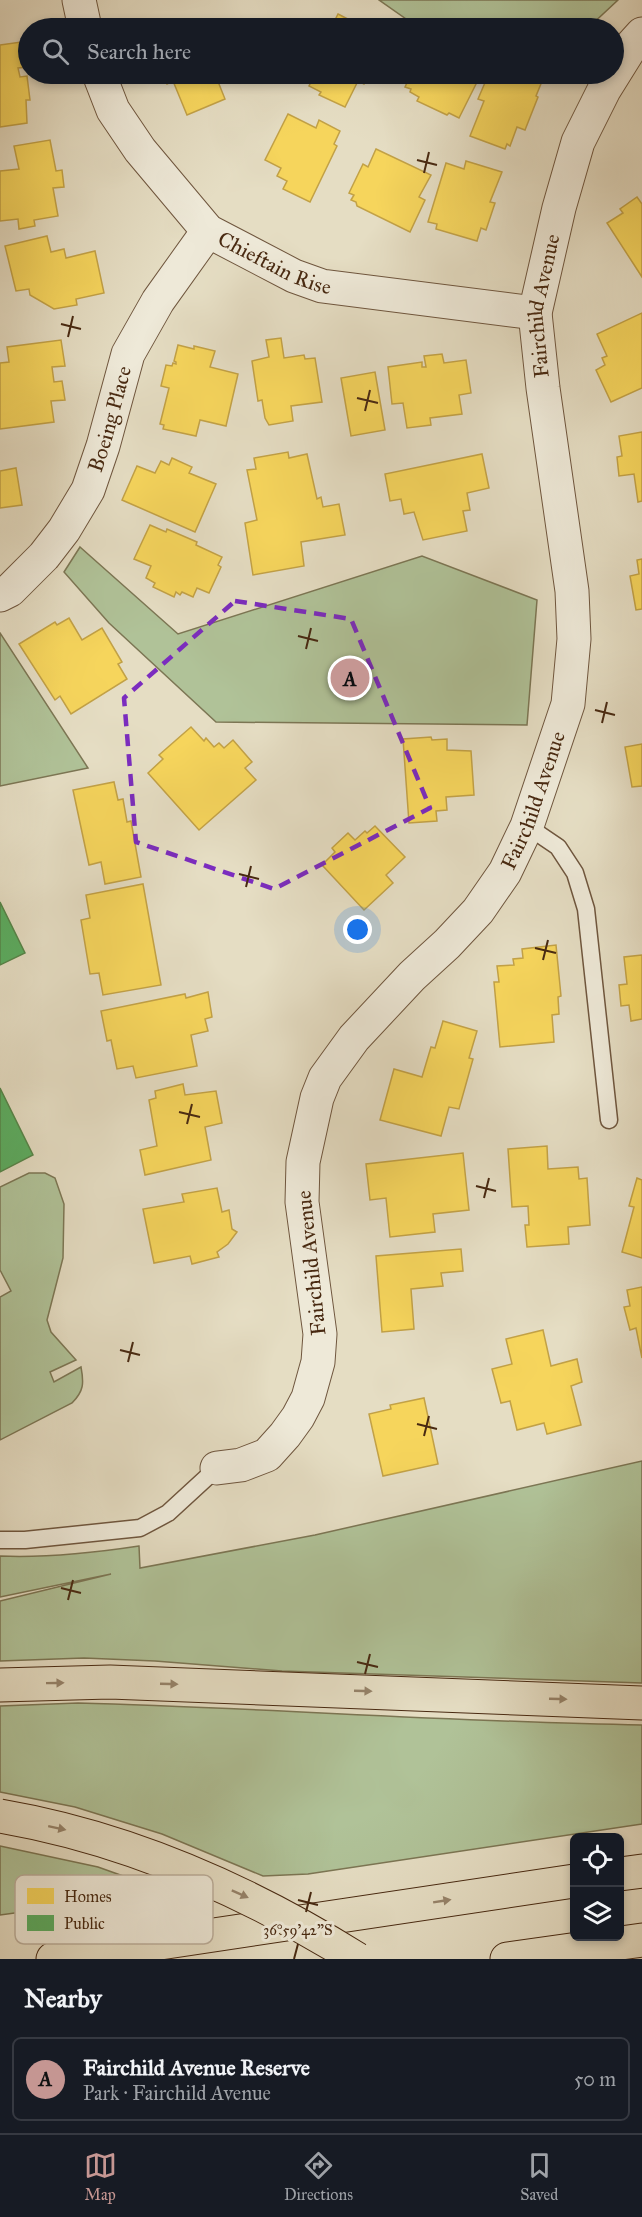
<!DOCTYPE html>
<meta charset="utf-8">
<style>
body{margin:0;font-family:"IM FELL Great Primer",serif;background:#20242c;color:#f1f3f6}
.controls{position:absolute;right:18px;bottom:18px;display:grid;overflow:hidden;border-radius:9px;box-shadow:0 3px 9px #0003}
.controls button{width:54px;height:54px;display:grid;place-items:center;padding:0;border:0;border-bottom:2px solid #363941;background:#171b24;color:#f1f3f6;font:30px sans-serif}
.you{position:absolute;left:358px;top:930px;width:21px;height:21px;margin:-15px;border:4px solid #fff;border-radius:50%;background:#1a73e8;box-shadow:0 0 0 9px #1a73e833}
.badge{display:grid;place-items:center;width:39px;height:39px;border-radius:50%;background:#c59692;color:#111;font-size:20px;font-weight:700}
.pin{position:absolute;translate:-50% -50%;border:3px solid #fff;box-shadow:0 2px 6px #0006}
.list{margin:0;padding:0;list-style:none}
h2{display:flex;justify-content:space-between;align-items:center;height:78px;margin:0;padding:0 24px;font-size:26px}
h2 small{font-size:20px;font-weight:400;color:#9ea1a6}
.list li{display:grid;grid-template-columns:39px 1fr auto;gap:18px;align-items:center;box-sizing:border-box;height:84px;margin:0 12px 12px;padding:0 12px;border:2px solid #363941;border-radius:9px}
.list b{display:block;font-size:22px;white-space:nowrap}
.list p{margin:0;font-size:20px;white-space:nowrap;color:#9ea1a6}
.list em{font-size:20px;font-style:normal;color:#9ea1a6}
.icon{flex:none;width:33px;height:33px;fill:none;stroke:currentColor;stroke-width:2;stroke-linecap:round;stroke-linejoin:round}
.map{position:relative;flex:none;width:642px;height:1959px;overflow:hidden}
.search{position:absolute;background:#171b24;box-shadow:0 3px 9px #0003;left:18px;right:18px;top:18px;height:66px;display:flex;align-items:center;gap:15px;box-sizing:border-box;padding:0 21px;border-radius:33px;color:#9ea1a6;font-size:22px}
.sheet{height:174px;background:#171b24}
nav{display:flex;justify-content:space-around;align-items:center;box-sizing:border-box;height:84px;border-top:2px solid #363941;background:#171b24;font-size:16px;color:#9ea1a6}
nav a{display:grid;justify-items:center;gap:3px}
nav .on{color:#c59692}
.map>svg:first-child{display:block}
</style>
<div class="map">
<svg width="642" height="1959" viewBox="0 0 642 1959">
<rect width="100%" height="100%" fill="#e5ddc3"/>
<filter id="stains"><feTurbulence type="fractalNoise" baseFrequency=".00333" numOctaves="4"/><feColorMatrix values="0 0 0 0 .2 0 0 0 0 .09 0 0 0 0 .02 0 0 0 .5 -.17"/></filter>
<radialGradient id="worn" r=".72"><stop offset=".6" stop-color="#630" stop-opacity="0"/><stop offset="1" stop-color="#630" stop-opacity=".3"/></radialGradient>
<g fill="#b0c298" stroke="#7c7654" stroke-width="1.5">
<polygon points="379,0 618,0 588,28 419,28"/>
<polygon points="80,547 178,634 422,556 537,600 527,725 216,722 109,623 64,572"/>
<polygon points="0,633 88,768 0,786"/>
<path d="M29 1173H45L55 1178 64 1204 63 1258 47 1320 51 1332 76 1360 50 1372 54 1382 81 1367C84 1383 84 1391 72 1403L0 1440V1297L11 1291 0 1270V1187Z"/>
<path d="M642 1461V1683L282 1671 155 1661 84 1658 0 1661V1601L111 1574 0 1597V1556C47 1558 93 1553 139 1546L140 1568 315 1535Z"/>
<path d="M78 1703C266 1708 454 1722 642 1725V1824L308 1874 263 1876 162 1834 75 1807 0 1792V1706Z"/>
<polygon points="0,1846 98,1867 168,1892 0,1915"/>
</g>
<g fill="#f6d55c" stroke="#c2a146" stroke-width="1.5">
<polygon points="338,14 365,28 331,28"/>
<polygon points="28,41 28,67 18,68 20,77 27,76 30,100 26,100 27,123 0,127 0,45"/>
<polygon points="163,74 215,74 225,99 187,115 173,81 167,84"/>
<polygon points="315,74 369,74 364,84 358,81 345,107 319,95 321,92 309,86"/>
<polygon points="411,74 481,74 459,118 449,113 447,115 417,101 419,97 410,92 411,89 405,87"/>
<polygon points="495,74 545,74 536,96 538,97 525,130 517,127 510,146 507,144 505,149 470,136 484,101 478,99 487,78 492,80"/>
<polygon points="288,114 316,128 319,120 340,131 334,144 337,146 310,202 283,189 287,181 277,176 281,168 265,160"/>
<polygon points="50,140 56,171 62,170 64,187 53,188 58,216 34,220 35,226 19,229 18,219 0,221 0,171 19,169 14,146"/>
<polygon points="376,149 431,175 419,197 425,200 410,232 357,206 356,202 351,200 354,195 349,193 363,164 368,167"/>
<polygon points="466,161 502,172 490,202 495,203 486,230 481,228 477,241 436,229 437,224 428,222 446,163 464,169"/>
<polygon points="637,197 642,204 642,277 607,223 623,213 620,209"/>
<polygon points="47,236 51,252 64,249 66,258 95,251 104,293 76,299 77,305 54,309 30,295 29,289 16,291 5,246"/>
<polygon points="642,313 642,388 611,402 596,370 605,365 602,358 607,356 597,334"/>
<polygon points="281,338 284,358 304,355 305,359 315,358 322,402 291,406 293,421 269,425 265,418 262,400 258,401 252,361 269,357 266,340"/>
<polygon points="61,340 65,366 52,367 54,382 62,381 65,400 51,401 54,422 0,429 0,363 9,362 7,347"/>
<polygon points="178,345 194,349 194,346 215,351 210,367 238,374 226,426 200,420 196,436 163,429 164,425 160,424 169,388 161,386 166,365 172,366 173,363 176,364 176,362 174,361"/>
<polygon points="442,354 444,363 466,360 471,393 459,395 462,414 430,418 431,425 407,428 403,403 392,404 388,367 422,362 422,367 426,367 424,356"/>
<polygon points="375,372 385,430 351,436 341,378"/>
<polygon points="642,432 642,501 638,502 634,474 619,476 617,457 622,456 619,436"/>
<polygon points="288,452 289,458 307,454 317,499 321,497 323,507 339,504 345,535 301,542 304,566 253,575 245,523 257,520 247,470 256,469 254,458"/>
<polygon points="482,454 489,488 467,493 470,510 463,511 467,531 423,540 414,512 404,514 401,499 390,501 385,474"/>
<polygon points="172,458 192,467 189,473 216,484 195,532 122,500 137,466 155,473 161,461 169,465"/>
<polygon points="16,468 22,505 0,508 0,471"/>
<polygon points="150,525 166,532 167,529 197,542 196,545 222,557 218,565 221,567 209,593 197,588 193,597 182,592 180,595 176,592 174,597 153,587 155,583 146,578 151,566 134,559"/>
<polygon points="642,559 642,609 636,610 630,576 639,574 637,560"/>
<polygon points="69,618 82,640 102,628 122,662 118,664 127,679 71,714 60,696 55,700 19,644 55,622 57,625"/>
<polygon points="191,727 204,741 206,738 214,747 219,743 224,748 233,740 252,762 245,768 256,780 199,830 148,773 163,759 159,755"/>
<polygon points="431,737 432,740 447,739 447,750 471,751 474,795 446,797 447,810 436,811 437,821 409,823 403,739"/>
<polygon points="642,744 642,786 632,787 625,747"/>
<polygon points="114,782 118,800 123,799 127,822 131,821 141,877 105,884 101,862 89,865 73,790"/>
<polygon points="375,826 405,857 386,875 393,883 364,910 322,865 335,852 332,848 348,833 355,840 365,831 367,833"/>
<polygon points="143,884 161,985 103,995 99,973 90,974 81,920 90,918 86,895"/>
<polygon points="556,945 561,996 558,997 559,1014 552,1015 554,1042 500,1047 494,982 499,982 497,966 514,965 513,959 523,958 522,949"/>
<polygon points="642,955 642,1019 631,1021 629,1005 621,1006 619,985 627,984 624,957"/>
<polygon points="208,992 212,1017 205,1019 208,1031 191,1035 197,1066 136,1078 133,1066 117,1069 111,1040 107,1041 101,1011 185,994 186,998"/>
<polygon points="443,1021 477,1031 469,1058 473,1059 459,1109 449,1107 441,1136 380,1120 394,1069 422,1077 431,1047 435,1048"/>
<polygon points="183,1084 185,1095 216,1091 222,1123 205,1127 211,1160 145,1175 140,1150 157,1146 149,1100 156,1098 155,1091"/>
<polygon points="547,1146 548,1169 578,1167 579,1179 587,1178 590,1225 568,1227 569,1244 527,1247 525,1225 529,1225 528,1206 512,1207 508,1149"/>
<polygon points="463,1153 469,1210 433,1214 435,1232 390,1237 386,1198 370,1200 366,1164"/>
<polygon points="637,1178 642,1180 642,1258 622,1252 634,1207 629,1206"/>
<polygon points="217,1188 222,1212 229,1210 232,1229 237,1232 228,1244 217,1252 219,1257 192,1264 190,1256 154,1263 143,1209 184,1202 182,1194"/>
<polygon points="461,1249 463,1271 441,1273 443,1286 411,1289 414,1329 382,1332 376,1256"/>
<polygon points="642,1287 642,1358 636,1328 630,1330 624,1307 630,1306 627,1290"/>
<polygon points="543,1330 551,1366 577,1359 582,1382 571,1386 581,1425 547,1434 544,1423 517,1430 510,1401 501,1403 492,1369 512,1364 506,1339"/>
<polygon points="424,1398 438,1464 383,1476 369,1414 391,1409 390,1405"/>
</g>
<g fill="#5aae61" stroke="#558649" stroke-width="1.5">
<polygon points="0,902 25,953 0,965"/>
<polygon points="0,1088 33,1155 0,1172"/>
</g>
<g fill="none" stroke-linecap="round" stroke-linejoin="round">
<defs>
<g id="lane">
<polyline points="527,826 558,847 575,873 586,909 609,1120"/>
<polyline points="0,1540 25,1540 140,1528 168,1513 217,1468"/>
</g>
<g id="street">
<polyline points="79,0 85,28"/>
<path id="s1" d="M99 74 113 110 140 150 208 231 294 276 322 286 535 313"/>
<path id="s2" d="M0 595 10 590 44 556 64 530 88 490 103 446 128 354 158 301 208 231"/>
<path id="s3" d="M217 1468 241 1465 267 1455 285 1435 298 1417 308 1398 318 1362 320 1334 302 1202 303 1162 317 1098 325 1078 354 1038 412 976 447 944 478 911 505 872 527 826 568 704 574 639 572 591 543 388 535 313 559 208 578 142 604 90 632 45 642 34"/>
</g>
<g id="highway">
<polyline points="0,1685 110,1682 642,1703"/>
<polyline points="620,1874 642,1871"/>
<polyline points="53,1959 574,1881"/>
<polyline points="507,1959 642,1940"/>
</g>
</defs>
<use href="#lane" stroke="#6f563e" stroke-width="19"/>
<use href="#street" stroke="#6f563e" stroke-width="35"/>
<use href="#highway" stroke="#482911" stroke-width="35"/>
<use href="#lane" stroke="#eee9d8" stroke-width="16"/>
<use href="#street" stroke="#eee9d8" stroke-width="33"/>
<use href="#highway" stroke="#e5ddc3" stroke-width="33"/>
<defs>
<path id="highway-bridge" d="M0 1816C128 1838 248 1891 357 1959"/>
</defs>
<use href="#highway-bridge" stroke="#482911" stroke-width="35" stroke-linecap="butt"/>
<use href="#highway-bridge" stroke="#e5ddc3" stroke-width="33"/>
</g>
<defs><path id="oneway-solid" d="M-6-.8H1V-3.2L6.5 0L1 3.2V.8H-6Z" transform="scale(1.5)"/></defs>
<g fill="#96836a">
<use href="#oneway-solid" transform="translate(55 1683) rotate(-1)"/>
<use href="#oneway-solid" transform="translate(169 1684) rotate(2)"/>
<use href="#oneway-solid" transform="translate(363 1691) rotate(2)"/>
<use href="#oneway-solid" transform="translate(558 1699) rotate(2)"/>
<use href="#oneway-solid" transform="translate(57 1828) rotate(12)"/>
<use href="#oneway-solid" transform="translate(240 1894) rotate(24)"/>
<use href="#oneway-solid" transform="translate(442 1901) rotate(-9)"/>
</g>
<path fill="none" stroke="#7b2cbf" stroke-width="4.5" stroke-dasharray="12 8" stroke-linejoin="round" d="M235 601 351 619 430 808 274 889 136 842 124 698Z"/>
<path fill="none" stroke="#482911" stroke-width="2" d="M417 160 437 165M424 173 429 152M61 324 81 329M68 337 73 316M357 398 378 403M365 411 370 390M298 636 318 641M306 649 311 628M595 710 615 715M602 723 607 702M239 874 259 879M246 887 251 866M535 948 556 953M543 960 548 940M179 1112 200 1117M187 1124 192 1104M476 1186 496 1191M484 1198 489 1178M120 1350 140 1355M128 1362 133 1342M417 1424 437 1429M424 1436 429 1416M61 1588 81 1593M68 1600 73 1580M357 1662 378 1667M365 1674 370 1654M298 1900 318 1905M306 1912 311 1892M294 1959 298 1944"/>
<g text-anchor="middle" stroke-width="6" stroke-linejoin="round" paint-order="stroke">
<g font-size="21" fill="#482911" stroke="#eee9d8">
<text dy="7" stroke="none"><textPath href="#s1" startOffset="267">Chieftain Rise</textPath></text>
<text dy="7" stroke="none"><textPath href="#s3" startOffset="1304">Fairchild Avenue</textPath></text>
<text dy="7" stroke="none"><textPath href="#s2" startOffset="213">Boeing Place</textPath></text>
<text dy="7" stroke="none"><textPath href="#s3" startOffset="800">Fairchild Avenue</textPath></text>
<text transform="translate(311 1263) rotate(-96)" y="7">Fairchild Avenue</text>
</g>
</g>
<rect x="15" y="1875" width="198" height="69" rx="9" fill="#eee9d8" stroke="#bcaf9c" stroke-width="1.5"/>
<rect x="27" y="1888" width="27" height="16" fill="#f6d55c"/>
<rect x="27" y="1915" width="27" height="16" fill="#5aae61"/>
<g font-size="16" fill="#482911">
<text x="64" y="1902">Homes</text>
<text x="64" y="1929">Public</text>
</g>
<g font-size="15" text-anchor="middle" fill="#482911" stroke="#eee9d8" stroke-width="6" stroke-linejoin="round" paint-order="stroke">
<text x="298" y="1935">36°59'42"S</text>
</g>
<rect width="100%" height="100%" filter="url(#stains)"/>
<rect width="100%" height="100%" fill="url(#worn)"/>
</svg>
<div class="controls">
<button><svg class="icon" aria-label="locate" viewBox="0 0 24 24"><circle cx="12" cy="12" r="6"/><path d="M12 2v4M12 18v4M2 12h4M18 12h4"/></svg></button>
<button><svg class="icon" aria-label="layers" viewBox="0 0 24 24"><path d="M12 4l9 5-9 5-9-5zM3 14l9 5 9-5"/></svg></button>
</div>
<div class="you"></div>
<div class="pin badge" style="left:350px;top:678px">A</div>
<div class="search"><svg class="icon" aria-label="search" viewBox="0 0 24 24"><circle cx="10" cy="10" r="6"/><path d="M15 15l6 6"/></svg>Search here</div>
</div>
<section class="sheet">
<h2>Nearby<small></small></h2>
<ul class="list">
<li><span class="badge">A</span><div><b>Fairchild Avenue Reserve</b><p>Park · Fairchild Avenue</p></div><em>50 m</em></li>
</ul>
</section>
<nav>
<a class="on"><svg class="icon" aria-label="map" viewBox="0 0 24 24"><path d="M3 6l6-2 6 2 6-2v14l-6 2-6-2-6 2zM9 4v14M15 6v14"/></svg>Map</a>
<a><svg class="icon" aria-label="directions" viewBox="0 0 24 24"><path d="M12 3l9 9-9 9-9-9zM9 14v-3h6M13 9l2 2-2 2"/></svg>Directions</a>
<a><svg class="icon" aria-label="saved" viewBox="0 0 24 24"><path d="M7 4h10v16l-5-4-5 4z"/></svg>Saved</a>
</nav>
